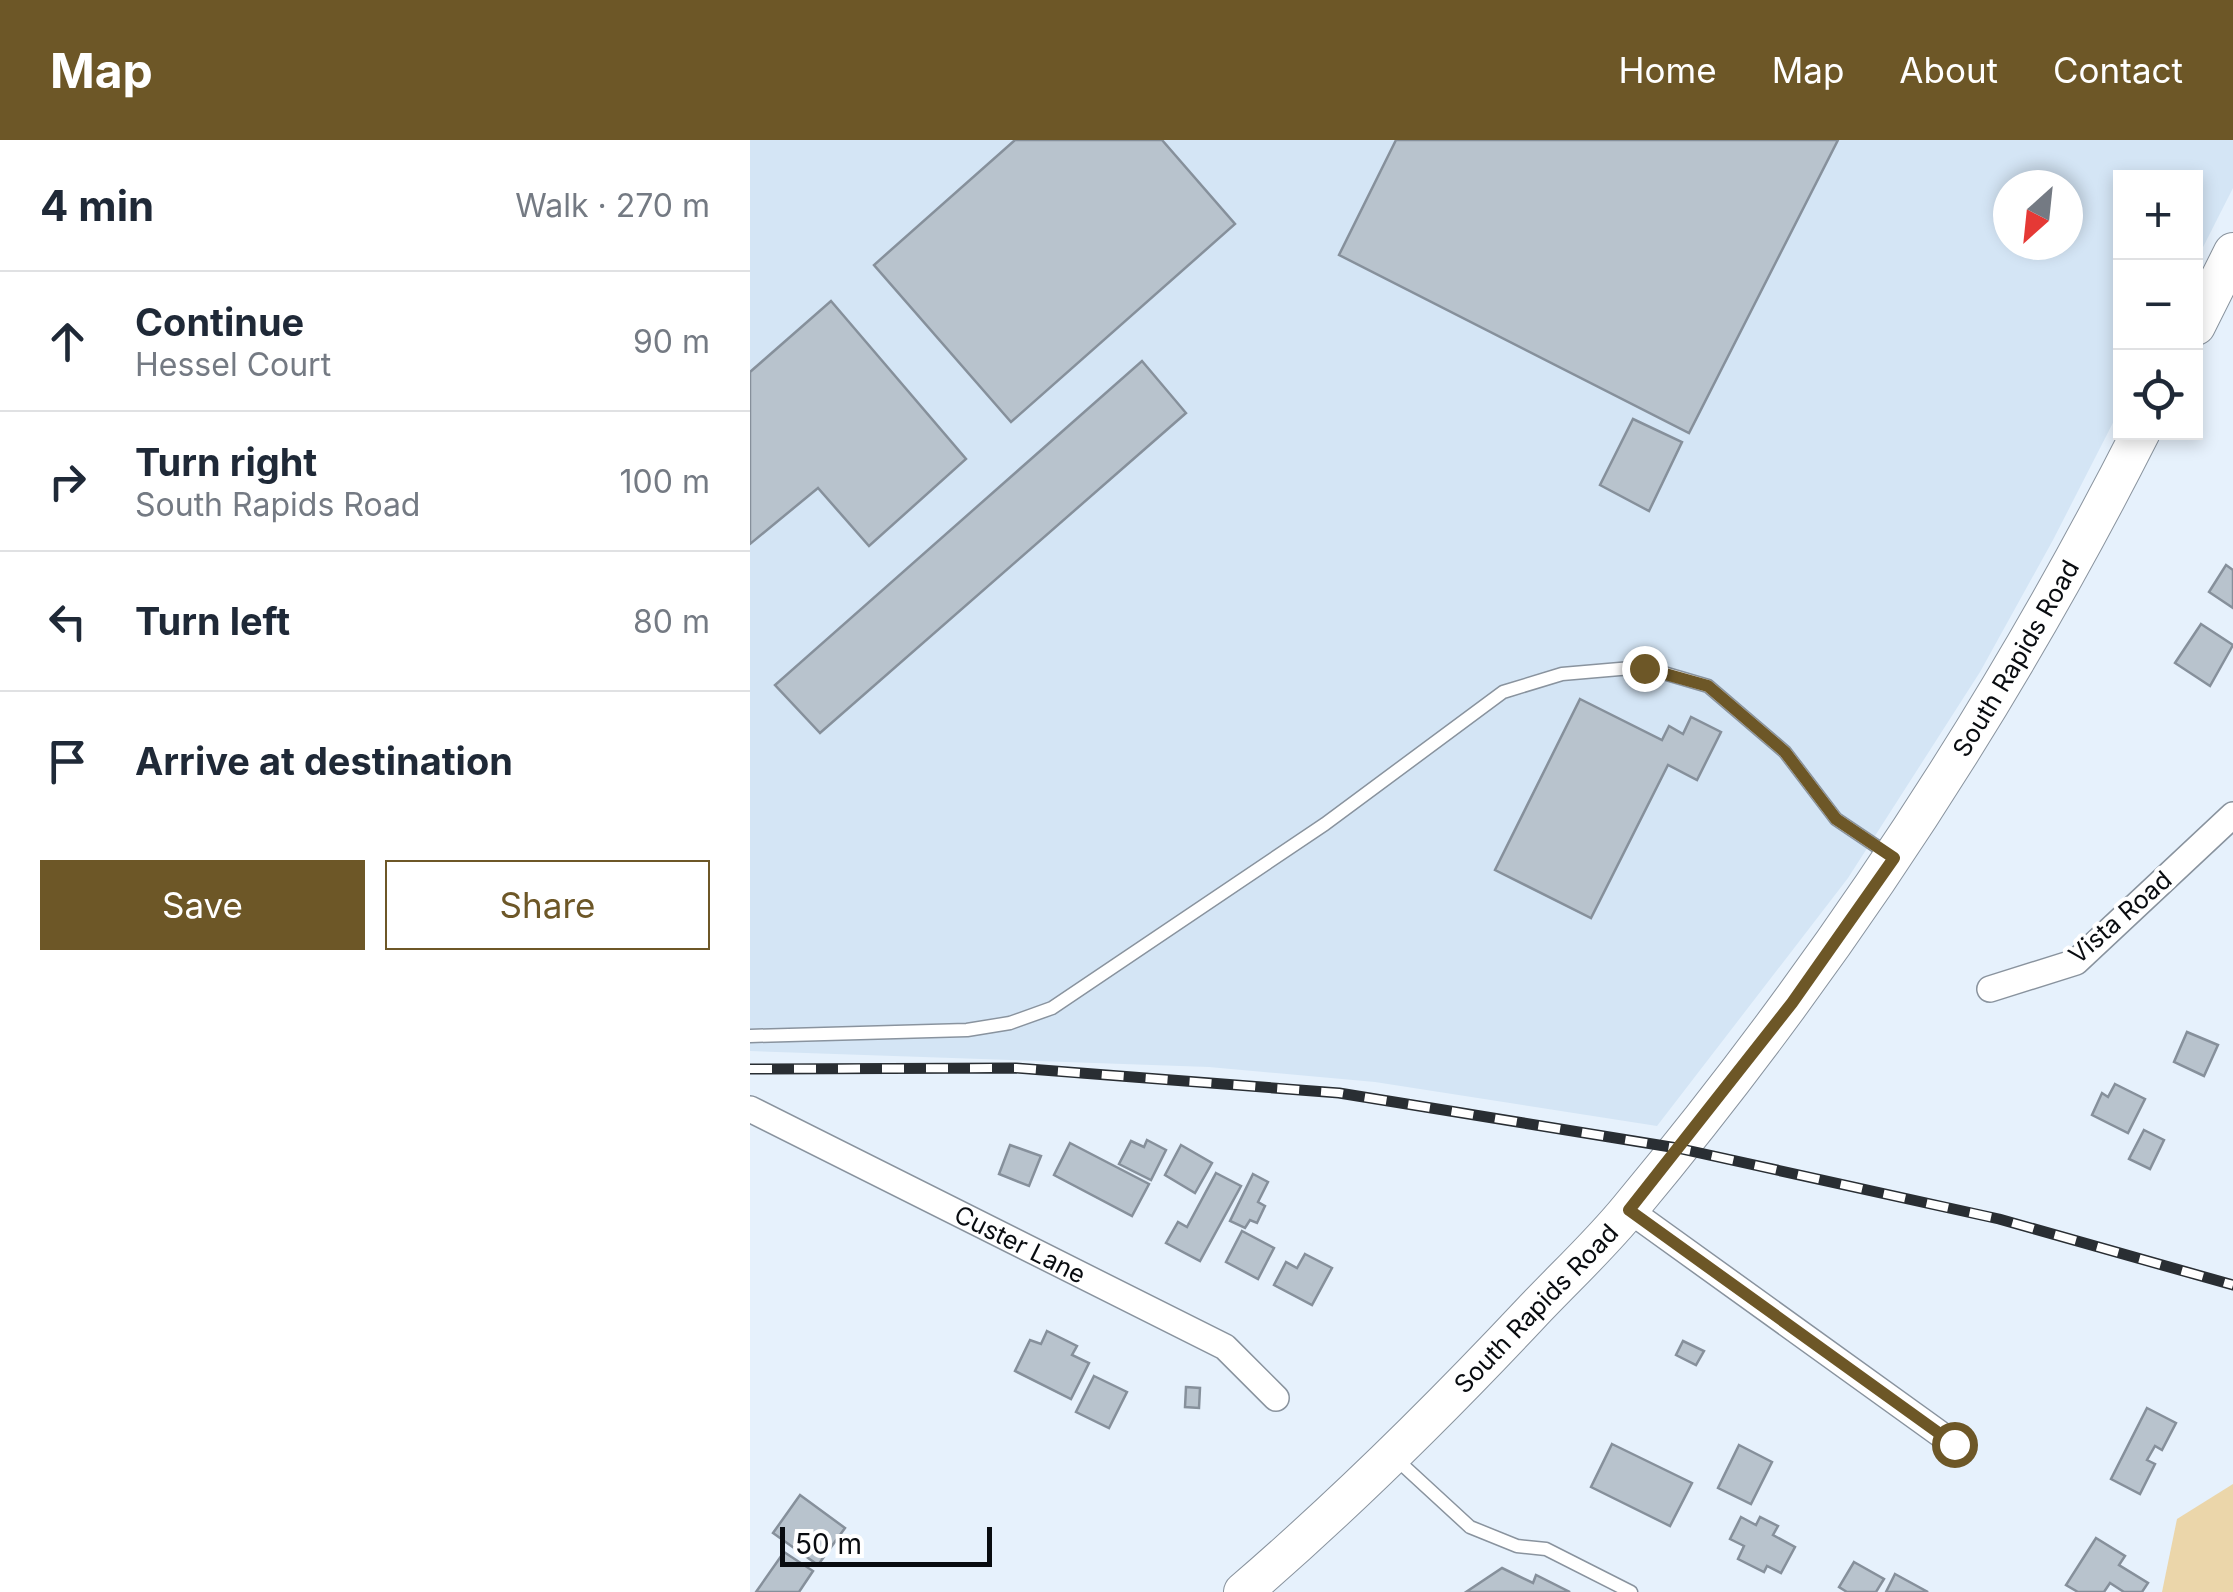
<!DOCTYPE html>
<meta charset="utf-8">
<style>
body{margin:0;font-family:Inter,sans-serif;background:#f6f6f7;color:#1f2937}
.controls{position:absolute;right:30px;top:30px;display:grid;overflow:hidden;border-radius:0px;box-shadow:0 5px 15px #0003}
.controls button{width:90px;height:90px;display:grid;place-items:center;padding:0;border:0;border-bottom:2px solid #e0e1e3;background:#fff;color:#1f2937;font:50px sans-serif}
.compass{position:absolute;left:1243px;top:30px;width:90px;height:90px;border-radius:50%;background:#fff;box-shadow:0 5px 15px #0003;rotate:207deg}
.scale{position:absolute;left:30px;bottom:25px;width:212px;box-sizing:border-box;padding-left:10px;border:5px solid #090c10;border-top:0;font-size:28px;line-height:35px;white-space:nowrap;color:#090c10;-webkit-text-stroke:8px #fff;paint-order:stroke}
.stop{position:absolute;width:30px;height:30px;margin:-22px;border:8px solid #6d5727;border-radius:50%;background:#fff}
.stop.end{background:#6d5727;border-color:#fff;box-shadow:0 2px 10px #0008}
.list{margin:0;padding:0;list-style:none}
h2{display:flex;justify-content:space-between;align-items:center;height:130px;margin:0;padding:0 40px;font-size:42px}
h2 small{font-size:32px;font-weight:400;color:#747a83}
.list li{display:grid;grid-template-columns:65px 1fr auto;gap:30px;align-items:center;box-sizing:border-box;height:140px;padding:0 40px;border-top:2px solid #e0e1e3}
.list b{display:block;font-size:38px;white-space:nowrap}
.list p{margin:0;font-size:32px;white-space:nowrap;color:#747a83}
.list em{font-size:32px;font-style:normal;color:#747a83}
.actions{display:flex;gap:20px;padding:30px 40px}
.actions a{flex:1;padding:22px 0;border:2px solid #6d5727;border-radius:0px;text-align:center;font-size:35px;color:#6d5727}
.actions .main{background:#6d5727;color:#fff}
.icon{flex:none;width:55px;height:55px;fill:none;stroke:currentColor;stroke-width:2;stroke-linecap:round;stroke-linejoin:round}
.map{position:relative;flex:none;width:1483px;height:1452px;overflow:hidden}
header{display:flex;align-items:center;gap:60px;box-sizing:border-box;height:140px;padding:0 50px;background:#6d5727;color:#fff}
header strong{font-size:48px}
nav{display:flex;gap:55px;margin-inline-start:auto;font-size:35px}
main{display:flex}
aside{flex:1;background:#fff}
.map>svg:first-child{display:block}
</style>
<header>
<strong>Map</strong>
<nav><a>Home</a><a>Map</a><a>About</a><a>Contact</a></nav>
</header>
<main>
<aside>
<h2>4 min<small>Walk · 270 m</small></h2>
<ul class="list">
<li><svg class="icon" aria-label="ahead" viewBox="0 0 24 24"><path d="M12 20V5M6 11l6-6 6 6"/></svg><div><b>Continue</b><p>Hessel Court</p></div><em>90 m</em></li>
<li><svg class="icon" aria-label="right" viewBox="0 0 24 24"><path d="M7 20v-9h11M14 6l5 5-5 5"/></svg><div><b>Turn right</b><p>South Rapids Road</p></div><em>100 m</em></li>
<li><svg class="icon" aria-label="left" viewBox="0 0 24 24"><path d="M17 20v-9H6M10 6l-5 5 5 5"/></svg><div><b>Turn left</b></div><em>80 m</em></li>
<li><svg class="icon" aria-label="arrive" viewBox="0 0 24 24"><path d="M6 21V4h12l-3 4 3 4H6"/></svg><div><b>Arrive at destination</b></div></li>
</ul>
<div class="actions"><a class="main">Save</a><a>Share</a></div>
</aside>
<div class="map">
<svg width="1483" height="1452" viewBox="0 0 1483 1452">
<rect width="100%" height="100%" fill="#e6f1fc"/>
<path fill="#d4e5f5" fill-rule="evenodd" d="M0 0H1483V48L1446 121V38H1370V269L1303 400 1230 532 1098 738 907 986 625 942 459 927 0 911ZM1258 45H1318V105H1258Z"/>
<polygon fill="#ebd6aa" points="1483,1344 1483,1452 1412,1452 1427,1379"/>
<g fill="#b8c3cd" stroke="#86909b" stroke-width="2.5">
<polygon points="265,0 412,0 485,84 261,282 124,125"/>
<polygon points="646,0 1088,0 939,293 589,115"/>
<polygon points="81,161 216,319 119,406 68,348 0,404 0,232"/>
<polygon points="392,221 436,273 70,593 25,545"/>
<polygon points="883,279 932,302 899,371 850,345"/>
<polygon points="1476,425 1483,430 1483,468 1459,452"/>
<polygon points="1451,484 1483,505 1460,546 1425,523"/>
<polygon points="830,559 912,600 919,586 933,594 941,577 971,592 947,640 918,625 841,778 745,730"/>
<polygon points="1437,892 1468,905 1454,936 1424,922"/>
<polygon points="1365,944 1395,959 1378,993 1342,975 1352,953 1358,957"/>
<polygon points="1394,990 1414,1000 1400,1029 1379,1019"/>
<polygon points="397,1000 416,1010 401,1040 369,1024 381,1001 394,1007"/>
<polygon points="320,1003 399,1044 382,1076 304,1035"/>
<polygon points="260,1005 291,1016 279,1046 249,1034"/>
<polygon points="431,1005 462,1023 445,1053 415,1035"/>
<polygon points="466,1033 491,1046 450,1121 416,1103 428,1082 437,1087"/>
<polygon points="503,1034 518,1042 508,1062 515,1066 507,1083 500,1080 495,1088 480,1081"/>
<polygon points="492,1091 524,1108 508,1139 476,1122"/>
<polygon points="555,1114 582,1128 562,1165 524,1145 536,1122 547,1128"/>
<polygon points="297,1191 327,1206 322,1215 339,1223 321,1259 265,1231 280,1200 291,1204"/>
<polygon points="933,1201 954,1211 946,1225 926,1215"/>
<polygon points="344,1236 377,1252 359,1288 326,1272"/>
<polygon points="436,1247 450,1248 449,1268 435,1267"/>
<polygon points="1397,1268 1426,1283 1412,1310 1405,1306 1397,1320 1405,1324 1390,1354 1361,1339"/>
<polygon points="862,1304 942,1343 920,1386 841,1347"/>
<polygon points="989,1305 1022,1322 1001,1364 968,1348"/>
<polygon points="50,1355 95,1388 68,1425 23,1393"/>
<polygon points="991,1377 1006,1385 1010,1377 1028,1386 1023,1395 1045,1407 1031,1433 1017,1426 1014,1432 988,1419 994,1406 980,1399"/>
<polygon points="1346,1398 1375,1416 1369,1425 1398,1443 1392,1452 1374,1452 1360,1443 1354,1452 1328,1452 1316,1445"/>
<polygon points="34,1412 63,1431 49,1452 6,1452"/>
<polygon points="1104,1422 1134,1439 1126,1452 1097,1452 1089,1447"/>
<polygon points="752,1428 783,1443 786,1435 820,1452 716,1452"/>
<polygon points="1145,1434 1178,1452 1136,1452"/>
</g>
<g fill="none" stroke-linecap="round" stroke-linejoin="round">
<defs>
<g id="service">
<polyline points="0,896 217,890 260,883 302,868 575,684 753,552 812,534 893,527 958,546 1035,612 1086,679 1138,714"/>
<polyline points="645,1318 720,1387 767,1406 796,1409 881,1452"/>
</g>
<g id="minor">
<polyline points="1240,849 1326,822 1483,675"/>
<path id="s1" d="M0 969 475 1207 526 1258"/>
<polyline points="879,1070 1204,1304"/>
</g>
<g id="secondary">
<polyline points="1446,186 1483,112"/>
<path id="s2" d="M493 1452C595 1364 689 1271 781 1173 814 1138 850 1105 880 1068 1079 829 1250 570 1391 292"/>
</g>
</defs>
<use href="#service" stroke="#89939e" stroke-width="15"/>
<use href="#minor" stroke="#89939e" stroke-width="28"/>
<use href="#secondary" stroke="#89939e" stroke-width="40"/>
<use href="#service" stroke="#fff" stroke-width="12"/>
<use href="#minor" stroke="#fff" stroke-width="25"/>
<use href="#secondary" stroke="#fff" stroke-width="38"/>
<defs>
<polyline id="rail" points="0,929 266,928 589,953 927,1008 1249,1079 1483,1145"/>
</defs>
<use href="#rail" stroke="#292e33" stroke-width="11"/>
<use href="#rail" stroke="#fff" stroke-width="8" stroke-dasharray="22" stroke-linecap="butt"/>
</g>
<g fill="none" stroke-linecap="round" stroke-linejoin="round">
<polyline stroke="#6d5727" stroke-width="12" points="894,528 958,546 1035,612 1086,679 1144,718 1042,863 879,1070 1204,1304"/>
</g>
<g text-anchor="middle" stroke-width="8" stroke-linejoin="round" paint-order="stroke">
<g font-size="25" fill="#090c10" stroke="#fff">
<text dy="9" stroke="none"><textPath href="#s2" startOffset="1218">South Rapids Road</textPath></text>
<text transform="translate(1370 777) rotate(-41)" y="9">Vista Road</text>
<text dy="9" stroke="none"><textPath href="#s1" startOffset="302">Custer Lane</textPath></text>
<text dy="9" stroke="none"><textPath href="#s2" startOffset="408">South Rapids Road</textPath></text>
</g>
</g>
</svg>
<div class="controls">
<button>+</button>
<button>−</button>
<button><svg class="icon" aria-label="locate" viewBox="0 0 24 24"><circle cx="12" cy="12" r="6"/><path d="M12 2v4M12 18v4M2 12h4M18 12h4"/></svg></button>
</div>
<svg class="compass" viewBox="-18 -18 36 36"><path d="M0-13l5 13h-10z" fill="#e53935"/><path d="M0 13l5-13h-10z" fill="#747a83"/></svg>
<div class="scale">50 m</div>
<div class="stop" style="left:1204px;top:1304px"></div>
<div class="stop end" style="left:894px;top:528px"></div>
</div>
</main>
